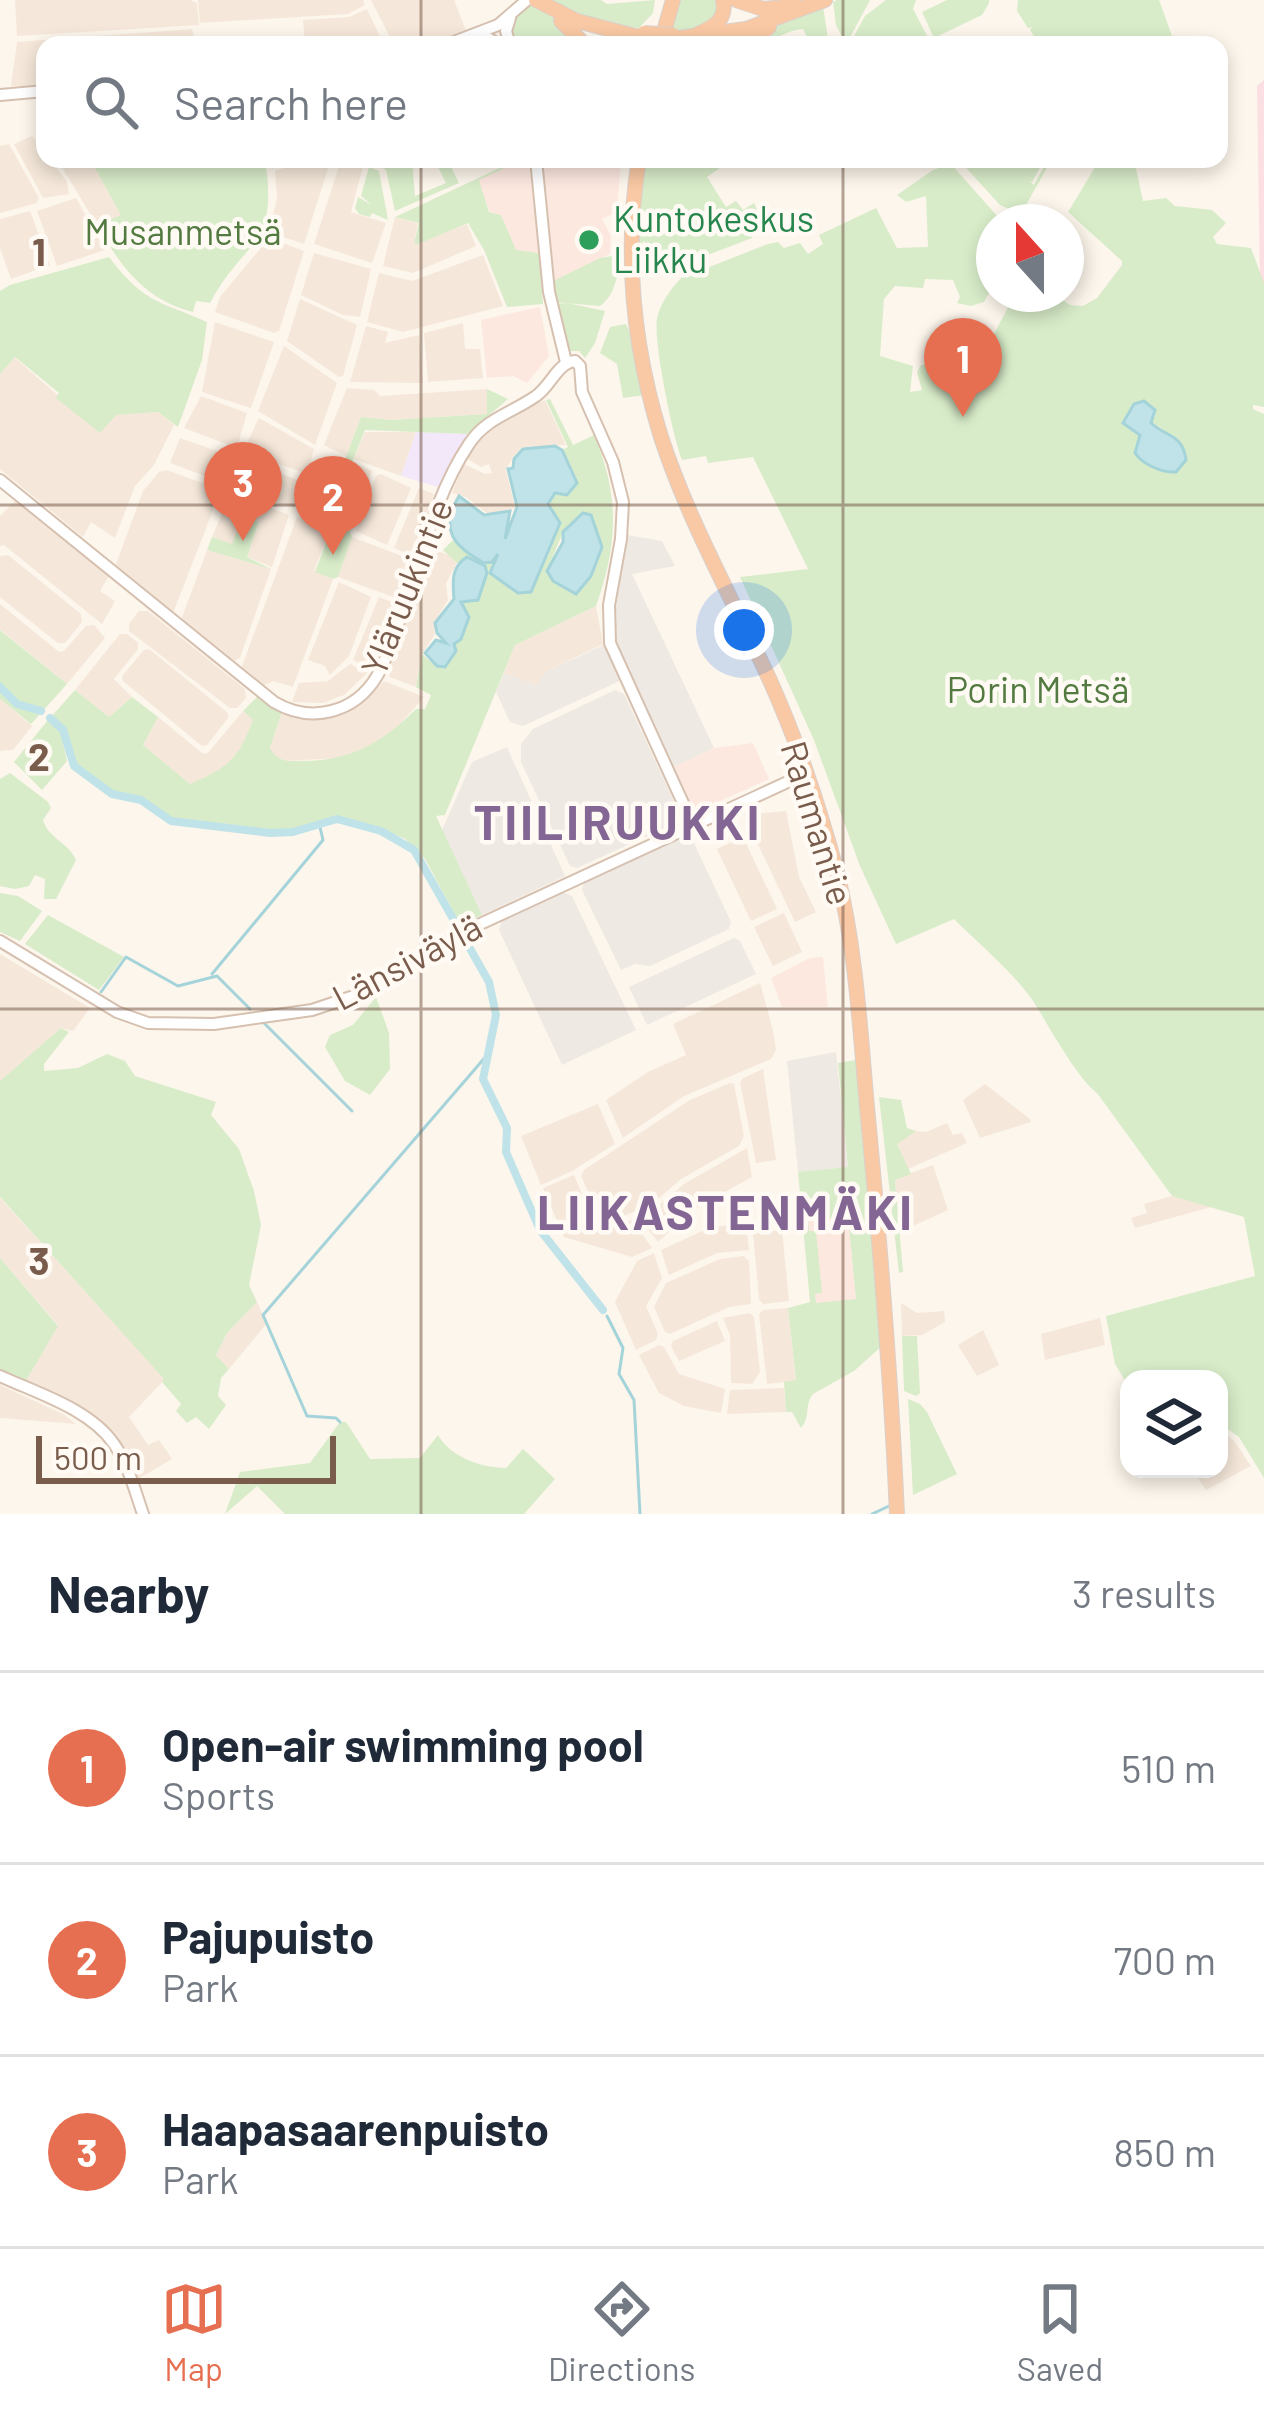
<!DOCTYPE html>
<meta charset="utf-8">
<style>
body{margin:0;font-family:Barlow,sans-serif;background:#f6f6f7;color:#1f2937}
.controls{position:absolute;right:36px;bottom:36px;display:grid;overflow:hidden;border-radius:24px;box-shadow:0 6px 18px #0003}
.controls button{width:108px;height:108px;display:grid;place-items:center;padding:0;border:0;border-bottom:3px solid #e0e1e3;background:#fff;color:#1f2937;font:60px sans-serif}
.compass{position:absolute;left:976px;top:204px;width:108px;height:108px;border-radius:50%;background:#fff;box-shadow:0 6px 18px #0003;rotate:339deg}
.scale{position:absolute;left:36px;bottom:30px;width:300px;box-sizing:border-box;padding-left:12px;border:6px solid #7a5c4d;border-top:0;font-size:33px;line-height:42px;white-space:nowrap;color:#7a5c4d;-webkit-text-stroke:9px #fffaf3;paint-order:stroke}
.you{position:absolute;left:744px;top:630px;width:42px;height:42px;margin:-30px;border:9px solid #fff;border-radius:50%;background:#1a73e8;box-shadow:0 0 0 18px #1a73e833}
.badge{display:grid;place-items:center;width:78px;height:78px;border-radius:50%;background:#e76f51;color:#fff;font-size:39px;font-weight:700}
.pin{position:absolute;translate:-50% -99px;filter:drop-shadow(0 3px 6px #0008)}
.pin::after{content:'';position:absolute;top:63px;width:42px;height:36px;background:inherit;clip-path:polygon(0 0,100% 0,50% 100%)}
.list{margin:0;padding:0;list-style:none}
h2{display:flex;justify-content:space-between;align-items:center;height:156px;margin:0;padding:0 48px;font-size:51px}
h2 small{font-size:39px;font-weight:400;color:#747a83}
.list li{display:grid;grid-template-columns:78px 1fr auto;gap:36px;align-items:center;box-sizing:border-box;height:192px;padding:0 48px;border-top:3px solid #e0e1e3}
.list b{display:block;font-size:45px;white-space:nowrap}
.list p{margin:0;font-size:39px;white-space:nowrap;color:#747a83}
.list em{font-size:39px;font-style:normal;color:#747a83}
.icon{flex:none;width:66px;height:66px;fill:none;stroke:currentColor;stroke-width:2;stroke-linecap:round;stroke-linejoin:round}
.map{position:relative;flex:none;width:1264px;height:1514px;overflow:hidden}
.search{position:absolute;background:#fff;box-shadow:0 6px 18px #0003;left:36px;right:36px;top:36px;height:132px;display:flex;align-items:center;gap:30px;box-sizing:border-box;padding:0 42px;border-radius:24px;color:#747a83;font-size:45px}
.sheet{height:732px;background:#fff}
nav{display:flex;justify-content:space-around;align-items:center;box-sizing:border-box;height:168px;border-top:3px solid #e0e1e3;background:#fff;font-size:33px;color:#747a83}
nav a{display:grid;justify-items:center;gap:6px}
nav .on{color:#e76f51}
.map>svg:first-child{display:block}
</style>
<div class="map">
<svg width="1264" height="1514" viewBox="0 0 1264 1514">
<rect width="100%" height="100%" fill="#fdf6ec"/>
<g fill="#f5e8da">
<polygon points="15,0 190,0 197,3 199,25 17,36"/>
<polygon points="198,0 363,0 365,5 348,14 200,23"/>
<polygon points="371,0 454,0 466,31 427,45 394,45"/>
<polygon points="367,9 384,45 305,45 303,20 349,17"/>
<polygon points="192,29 196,45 45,45 45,87 11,86 17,42"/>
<polygon points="32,136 45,153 45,159 50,159 67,182 69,194 43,198 14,144"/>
<polygon points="9,144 39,198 37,203 0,213 0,146"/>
<polygon points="57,159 90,159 122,215 97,225"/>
<polygon points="310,159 331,159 304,244 269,232 277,198 275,171"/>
<polygon points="341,160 363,166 351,212 386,223 372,263 314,244"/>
<polygon points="76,198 105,250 57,266 37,211"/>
<polygon points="30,211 50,265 11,279 0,248 0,219"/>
<polygon points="395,217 418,223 414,243 467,224 476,246 413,273 383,266"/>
<polygon points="269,238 304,251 279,331 274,333 215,312 220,297"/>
<polygon points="314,253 371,269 360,317 343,315 301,295"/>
<polygon points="483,255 503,306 403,332 367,322 379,273 412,281"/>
<polygon points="300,299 357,325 343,376 339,377 287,341"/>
<polygon points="215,322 274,342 251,408 202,392"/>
<polygon points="463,323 465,349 480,349 483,378 428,382 424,333"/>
<polygon points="366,326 388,332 385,343 419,335 423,383 350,382"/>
<polygon points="284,346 337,383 315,445 258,411"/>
<polygon points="14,357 100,432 116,415 158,412 174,425 154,465 135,486 115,538 91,522 83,537 0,469 0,374"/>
<polygon points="347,388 374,390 380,396 487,389 487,414 391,420 361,417 346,456 324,445"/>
<polygon points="201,396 247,413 237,448 184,428"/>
<polygon points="545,400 566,445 523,447 513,457 506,470 515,508 488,514 466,497 452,493 464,464 485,474 492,473 489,464 481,467 466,458 478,437 515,411"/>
<polygon points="259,418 314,449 307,474 243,451"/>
<polygon points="365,432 416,432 401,476 354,459"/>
<polygon points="180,438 234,457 224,483 170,463"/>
<polygon points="241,459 303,482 294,508 233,488"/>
<polygon points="355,463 372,471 350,532 332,525"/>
<polygon points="167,470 221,490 173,613 115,567 143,491 159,472"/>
<polygon points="381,474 411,488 387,545 356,531 376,476"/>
<polygon points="419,488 434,494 412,555 394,548"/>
<polygon points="231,493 289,515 272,567 247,557 259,523 232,545 212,537"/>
<polygon points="18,498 110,574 100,591 115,601 102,624 4,545 0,546 0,516"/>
<polygon points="297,517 330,529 314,571 333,579 293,687 273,681 263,686 241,669"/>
<polygon points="352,537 410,559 396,598 338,577"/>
<polygon points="429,548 449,555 457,563 446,583 448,600 434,623 435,634 422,654 416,687 390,677 387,668"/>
<polygon points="207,550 271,569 240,658 232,662 181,620"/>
<polygon points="8,555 81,614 82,622 65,643 58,643 0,597 0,556"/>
<polygon points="339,582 371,597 349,656 330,675 325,666 308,660"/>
<polygon points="379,597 394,603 370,668 353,660"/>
<polygon points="0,604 59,652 64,651 86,626 94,625 105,638 67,684 0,629"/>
<polygon points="596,606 603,644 545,672 537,686 504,673 515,645"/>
<polygon points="139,611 148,611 245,689 246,698 237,708 230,708 129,631 129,624"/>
<polygon points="120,634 127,634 138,643 138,649 114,679 132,697 109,717 75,690"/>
<polygon points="149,649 228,713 228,718 207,745 202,746 123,681 122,676 144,650"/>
<polygon points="350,664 367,673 344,695 323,703 292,702 299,683 328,681"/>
<polygon points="384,681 424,697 393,732 366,749 341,758 286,761 274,757 270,748 282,712 305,718 333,716 364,702"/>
<polygon points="0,699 32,726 13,750 0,751"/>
<polygon points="243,711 254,720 247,738 227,769 190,784 143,745 158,717 203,754 208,753"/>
<polygon points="786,811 799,877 816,912 795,922 744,815"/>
<polygon points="743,837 777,909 751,921 717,849"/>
<polygon points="784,913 802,952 773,966 754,927"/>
<polygon points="0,954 90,1008 73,1031 61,1028 0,1081"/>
<polygon points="760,983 773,1030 776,1050 771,1059 684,1096 623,1138 606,1100 648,1072 686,1055 673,1024"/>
<polygon points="763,1069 776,1160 756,1163 740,1083 743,1078"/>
<polygon points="730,1083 734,1084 744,1136 739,1146 681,1179 653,1203 618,1219 596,1209 581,1176 584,1170 690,1100"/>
<polygon points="985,1084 1030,1119 1031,1122 980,1138 963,1100"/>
<polygon points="598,1104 615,1144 572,1171 541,1185 521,1136"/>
<polygon points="947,1123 953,1135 962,1133 967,1143 908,1169 897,1143 916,1131 926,1132"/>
<polygon points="747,1148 752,1177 694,1209 658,1242 638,1217 655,1209 684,1184"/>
<polygon points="933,1165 948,1210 898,1233 895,1179"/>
<polygon points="574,1175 590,1213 618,1225 632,1220 652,1248 632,1257 564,1237 543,1188"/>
<polygon points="1172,1196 1215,1206 1135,1228 1131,1218 1147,1213 1144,1204"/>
<polygon points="0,1198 165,1379 129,1417 148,1445 159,1440 172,1459 136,1480 105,1430 24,1384 58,1325 0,1258"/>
<polygon points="746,1224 749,1250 717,1253 669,1275 661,1250 711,1227"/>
<polygon points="782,1230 789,1301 763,1304 759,1299 753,1233"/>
<polygon points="654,1253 662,1278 646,1306 658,1334 656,1340 636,1350 615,1302 637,1261"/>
<polygon points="744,1256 749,1261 751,1304 729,1307 670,1334 665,1332 654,1307 666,1283 720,1259"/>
<polygon points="257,1302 267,1323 229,1369 216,1355 227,1333"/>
<polygon points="901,1303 917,1313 944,1311 945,1322 922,1335 902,1336"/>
<polygon points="788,1308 796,1381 767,1384 759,1314 763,1310"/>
<polygon points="750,1313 754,1317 760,1372 752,1384 731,1383 730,1335 723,1318"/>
<polygon points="1100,1318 1105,1345 1045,1360 1041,1334"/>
<polygon points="717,1321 725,1341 679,1361 671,1346 673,1341"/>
<polygon points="983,1330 999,1365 977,1376 958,1345"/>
<polygon points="659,1345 664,1347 679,1374 725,1389 721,1413 684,1406 659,1393 639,1355"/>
<polygon points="0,1385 63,1414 76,1424 0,1418"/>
<polygon points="784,1388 786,1412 727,1414 730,1390"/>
<polygon points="1219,1428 1234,1441 1251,1466 1206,1490 1192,1469 1219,1469"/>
</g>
<g fill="#fde8e0">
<polygon points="522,159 529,159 539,253 516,251 501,215 490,212 479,186 479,178"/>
<polygon points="541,159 621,159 617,212 602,219 611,236 610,254 552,282"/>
<polygon points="540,307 549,356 527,383 513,376 487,378 481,320"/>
<polygon points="753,743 769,779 692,814 670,769 714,748"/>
<polygon points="823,957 828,1007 782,1007 771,978 810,958"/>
<polygon points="848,1216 856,1299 816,1304 815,1294 821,1293 815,1231 809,1232 807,1220"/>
</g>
<g fill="#efe9e4">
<polygon points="627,535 662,541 675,566 632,574 714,748 670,769 626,678 523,726 510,722 496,692 504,673 537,686 545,672 612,641 615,593"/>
<polygon points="615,690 624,694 680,814 678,822 577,868 570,866 521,762 521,744 533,729"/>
<polygon points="507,747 565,876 482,915 442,830 472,762"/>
<polygon points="684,835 692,839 731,922 729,929 650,966 635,964 621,970 582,890 584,882"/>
<polygon points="563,892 572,896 636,1030 562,1065 499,930 502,920"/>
<polygon points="734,938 740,941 756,974 647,1025 629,987"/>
<polygon points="836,1052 848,1167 798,1172 787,1061"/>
</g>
<polygon fill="#f3e8fa" points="416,432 467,434 441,488 401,476"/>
<polygon fill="#fbdfe3" points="1264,80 1264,283 1260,283 1257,86"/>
<g fill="#d8ecc9" fill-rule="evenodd">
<polygon points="546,0 601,0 607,4 655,0 653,13 639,28 598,21"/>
<polygon points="679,0 720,0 722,9 704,29 666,31"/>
<polygon points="837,0 870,0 846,45 836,25 833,2"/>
<polygon points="886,0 916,0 913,9 932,45 849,45 865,16"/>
<polygon points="947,0 989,0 989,3 982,15 934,38 922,12"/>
<polygon points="1018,0 1159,0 1172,36 1161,45 1040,45 1030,30 1032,27 1028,28 1017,11"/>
<polygon points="529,1 559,22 581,45 512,45 509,23"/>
<path d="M823 6 829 45H811L803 29C780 31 773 45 747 45L787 20Z"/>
<path d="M90 159H265C279 250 245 237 210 303L196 301 193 312C145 300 120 266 97 225L121 215Z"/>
<polygon points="368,159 412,159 415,196 446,183 434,159 447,159 459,183 395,211 386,170"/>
<polygon points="519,159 523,159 479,180 489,212 501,215 516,250 539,253 543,304 507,307 484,250 468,223 418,244 414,243 419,223 395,217"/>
<polygon points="644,159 733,159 707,177 726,207 736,201 743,210 754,203 758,212 752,238 692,261 686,256 655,258 644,241 638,248 635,228"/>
<polygon points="958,159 1045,159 1032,182 1029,181 1034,185 1048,159 1052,159 1026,205 1009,209 1000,205"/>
<path d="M1100 159H1134L1143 201 1166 198 1175 206 1212 210 1226 223 1213 237 1217 244 1251 248 1264 283V407L1253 405V409L1264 414V1478L1239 1437 1219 1423V1379H1129V1387L1115 1364 1106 1316 1255 1276 1244 1217 1172 1196 1097 1093C1076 1077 1049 1026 1033 1001 1012 971 980 945 954 919L896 944 860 866 814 740 740 577 808 569 753 457 708 463 706 456 682 460C673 437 653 341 657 319 660 303 671 289 681 278L768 244 778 242 784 248 800 243 808 254 823 244 819 235 876 208 897 248 928 247 926 196 906 202 897 195 933 170 951 164 998 217 1007 218 1006 222H994V284L984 302 971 306 957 303 960 297 953 280 925 279 923 288 895 286 884 299 880 356 913 366 910 392 922 390 917 372 921 365 997 359 992 338 1015 294H1054L1070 305 1083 306 1097 298 1122 265V261L1068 212ZM1156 414 1151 423 1164 430 1161 470 1140 460 1135 447 1140 435 1133 429Z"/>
<polygon points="369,167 379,171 388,220 372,213 370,217 359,214 355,208 358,197 372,205 361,196"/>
<path d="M612 256 620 264C616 280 614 296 600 306L554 302 551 282 600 258Z"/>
<path d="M109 257C145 304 158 300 207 322L202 360 178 427 158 412 116 415 100 433 56 398 59 393 15 357 0 374V291L10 285Z"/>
<polygon points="567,303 605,311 595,343 585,358 579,351 570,351 555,304"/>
<path d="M626 324C636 342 639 369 645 395L623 398 617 364 600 353 610 327Z"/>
<polygon points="487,389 508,399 467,434 365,430 328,524 321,522 331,495 308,487 312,476 336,483 361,417 391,420 487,414"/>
<path d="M550 399 573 445 594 435C620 496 618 544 596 606L515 645 445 815 436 816 482 915 460 924 425 859 405 839 380 828 333 817 288 830 257 831 179 820 168 817 144 799 107 790 74 763 64 729 51 717 75 690 109 717 132 697 158 717 143 745 190 784C227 768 239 759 253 720L243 711 258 696 282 712 270 748C278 763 288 761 303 761 351 761 383 742 416 709H425L431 695 416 687 422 654 431 662 461 639 469 617 461 603 478 600 487 573 464 559 457 563 443 550 453 540C462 550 479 565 492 562L490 573C501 582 514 592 528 593L543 566V557L548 556 558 519 548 504 555 493 567 495 576 483 562 450 568 447 546 400ZM583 513 592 517C595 549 607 572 572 593L547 571 563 532Z"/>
<polygon points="243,517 259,522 247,557 271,569 207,550 212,537 232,544"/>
<polygon points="332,525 350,532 352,537 338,577 333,579 315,572"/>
<polygon points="0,630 67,684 31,724 0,699"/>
<polygon points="48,720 61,732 67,761 42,790 14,762"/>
<path d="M10 773 48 802 51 808 43 820C48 838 69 843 76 860L56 899H44L45 879 35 875 29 886 15 889 0 886V779Z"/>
<polygon points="0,893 18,896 42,911 20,941 0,932"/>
<polygon points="48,915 124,957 99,990 25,944"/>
<polygon points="376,997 389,1033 390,1069 370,1095 345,1081 325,1047 330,1035 353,1025"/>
<polygon points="61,1028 69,1032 44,1064 44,1071 78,1068 107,1054 125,1061 135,1076 216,1102 211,1115 239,1149 254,1191 261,1225 249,1285 257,1302 227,1333 216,1355 229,1369 221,1378 218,1396 226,1405 209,1429 196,1417 187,1423 176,1411 181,1404 162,1382 164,1379 0,1197 0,1081"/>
<path d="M856 1060 883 1345 854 1371 813 1394C804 1405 811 1417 801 1428L792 1412H786L784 1382 796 1380 788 1308 810 1302 798 1172 848 1167 838 1063ZM848 1217 856 1299 816 1303 815 1294 822 1293 816 1231H809L808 1220Z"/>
<polygon points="879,1097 901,1100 907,1128 916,1131 897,1144 911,1174 895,1180 903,1272 899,1273"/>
<polygon points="0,1258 58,1326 24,1384 0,1374"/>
<polygon points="902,1336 917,1336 920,1393 916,1396 904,1391"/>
<polygon points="908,1399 920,1404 927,1412 957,1474 913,1495"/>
<path d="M340 1422H346L370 1459 420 1458 438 1435C450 1456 478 1467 506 1468L523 1449 555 1479 524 1514H285L257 1486 225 1514 240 1472 310 1463Z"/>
</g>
<g fill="#bfe3e8" stroke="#a5d3da" stroke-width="3">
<path d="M1144 401 1155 410 1151 423C1166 437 1183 434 1186 460L1176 472C1162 473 1142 464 1135 453L1140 435 1123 423 1134 404Z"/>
<path d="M555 446 562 450 577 483 567 495 555 493 548 504 560 523 531 592 518 593 490 573 498 554 492 562 484 563C455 547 438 530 459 496L484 515 510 511 505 539 517 507 508 469 513 468 514 459 523 449Z"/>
<polygon points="583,513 591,515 602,547 591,576 576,594 553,581 547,571 563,542 563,532"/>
<path d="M467 557 485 566 487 573 478 600 461 602 469 617 461 639 454 644 456 651 445 667 437 666 425 653 436 640 446 643 437 633 435 623 454 599C453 584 450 567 467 557Z"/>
</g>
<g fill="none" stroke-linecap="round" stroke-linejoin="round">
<g stroke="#a5d3da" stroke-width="3">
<polyline points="212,974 323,840 319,823"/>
<polyline points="101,992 126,957 178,986 217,976 250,1009"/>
<polyline points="263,1022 352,1111"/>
<polyline points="607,1316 623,1348 619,1374 634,1400 640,1514"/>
<polyline points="340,1422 336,1418 307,1416 263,1315 488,1054"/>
<polyline points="872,1514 889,1506"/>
</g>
<g stroke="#bfe3e8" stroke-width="8">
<polyline points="0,687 17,704 41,711"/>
<polyline points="50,718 63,730 74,766 112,794 141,800 171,821 270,833 293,832 337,819 381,831 414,850 489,982 496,1015 483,1079 507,1128 506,1152 540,1230 603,1310"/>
</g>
<defs>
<g id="secondary">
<polyline points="477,37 488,38 500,45"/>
<polyline points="446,45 498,25 527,0"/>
<polyline points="510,45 506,31 510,18"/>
<polyline points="0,95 45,91"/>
<polyline points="536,159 549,292 566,362"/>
<path d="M0 480 274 702C311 724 355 713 377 676 387 660 391 641 398 624 419 566 434 496 469 444 486 418 512 413 536 396 551 386 557 363 575 361L580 366 582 392 613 462 623 502 621 539 609 605 610 643 693 825"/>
<polyline points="0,941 117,1012 148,1023 214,1024 312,1010 366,992 465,931 807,773"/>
<path d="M0 1376C37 1393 90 1409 114 1444 128 1464 135 1491 143 1514"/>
</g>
<g id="trunk">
<polyline points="536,0 577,21 643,38"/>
<polyline points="736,0 763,9 796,6"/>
<polyline points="561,21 585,45"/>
<path d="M698 34C714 27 727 20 723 0"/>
<polyline points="671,39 746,29 825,0"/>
<polyline points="660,45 673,0"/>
<polyline points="744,45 769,27"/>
<path d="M639 159C624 252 633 347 661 437 689 523 735 603 772 685 799 746 820 809 837 873 856 949 860 1029 867 1107 880 1243 891 1378 897 1514"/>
</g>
</defs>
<use href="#secondary" stroke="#d6c0b0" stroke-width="14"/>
<use href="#trunk" stroke="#dad1cd" stroke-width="16"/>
<use href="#secondary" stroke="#fff" stroke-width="10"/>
<use href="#trunk" stroke="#f9c8a4" stroke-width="14"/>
<defs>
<polyline id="trunk-bridge" points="644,33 673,35"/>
</defs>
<use href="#trunk-bridge" stroke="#dad1cd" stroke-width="16" stroke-linecap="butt"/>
<use href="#trunk-bridge" stroke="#f9c8a4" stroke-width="14"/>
</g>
<path fill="none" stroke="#7a5c4d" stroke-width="3" stroke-opacity="0.55" d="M421 0V45M843 0V45M421 159V1514M843 159V1514M0 505H1264M0 1009H1264"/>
<circle fill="#2e9e5b" stroke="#fffaf3" stroke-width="4.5" cx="589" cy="240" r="12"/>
<g text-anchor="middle" stroke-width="9" stroke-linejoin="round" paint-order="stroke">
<g font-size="36" fill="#27864d" stroke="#fffaf3" text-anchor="start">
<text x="613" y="232">Kuntokeskus<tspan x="613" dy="41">Liikku</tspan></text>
</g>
<g font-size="36" fill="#537a41" stroke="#fffaf3">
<text x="183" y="245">Musanmetsä</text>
<text x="1038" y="703">Porin Metsä</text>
</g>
<g font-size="36" fill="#7a5c4d" stroke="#fffaf3">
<text transform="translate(407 587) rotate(-68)" y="13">Yläruukintie</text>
<text transform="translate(817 823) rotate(73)" y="13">Raumantie</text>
<text transform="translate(407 962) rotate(-28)" y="13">Länsiväylä</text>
</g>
<g font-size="48" font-weight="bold" letter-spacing="3" fill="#846695" stroke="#fffaf3">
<text x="618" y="840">TIILIRUUKKI</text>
<text x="726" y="1230">LIIKASTENMÄKI</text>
</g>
</g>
<g font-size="39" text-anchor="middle" font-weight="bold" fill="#7a5c4d" stroke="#fffaf3" stroke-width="9" stroke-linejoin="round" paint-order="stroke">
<text x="39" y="266">1</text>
<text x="39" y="771">2</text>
<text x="39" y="1275">3</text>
</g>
</svg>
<div class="controls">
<button><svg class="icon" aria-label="layers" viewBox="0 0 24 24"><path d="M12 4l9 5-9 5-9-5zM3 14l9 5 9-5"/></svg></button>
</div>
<svg class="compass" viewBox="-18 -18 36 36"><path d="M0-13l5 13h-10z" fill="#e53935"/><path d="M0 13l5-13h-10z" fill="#747a83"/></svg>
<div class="scale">500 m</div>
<div class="you"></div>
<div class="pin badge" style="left:963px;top:417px">1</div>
<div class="pin badge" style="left:333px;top:555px">2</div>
<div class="pin badge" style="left:243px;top:541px">3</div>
<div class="search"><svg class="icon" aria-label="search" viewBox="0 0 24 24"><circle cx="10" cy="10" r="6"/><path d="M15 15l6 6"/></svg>Search here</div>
</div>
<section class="sheet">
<h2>Nearby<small>3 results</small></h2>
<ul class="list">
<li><span class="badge">1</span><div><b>Open-air swimming pool</b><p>Sports</p></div><em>510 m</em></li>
<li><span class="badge">2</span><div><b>Pajupuisto</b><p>Park</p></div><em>700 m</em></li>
<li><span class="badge">3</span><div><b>Haapasaarenpuisto</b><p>Park</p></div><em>850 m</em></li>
</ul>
</section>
<nav>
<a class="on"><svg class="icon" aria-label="map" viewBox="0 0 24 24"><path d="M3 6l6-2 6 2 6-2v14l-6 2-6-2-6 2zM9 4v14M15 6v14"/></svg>Map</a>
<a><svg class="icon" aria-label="directions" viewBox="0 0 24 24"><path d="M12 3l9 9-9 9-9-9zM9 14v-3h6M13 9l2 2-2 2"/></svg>Directions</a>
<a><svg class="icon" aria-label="saved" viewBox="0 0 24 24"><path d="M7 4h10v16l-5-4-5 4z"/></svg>Saved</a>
</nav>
